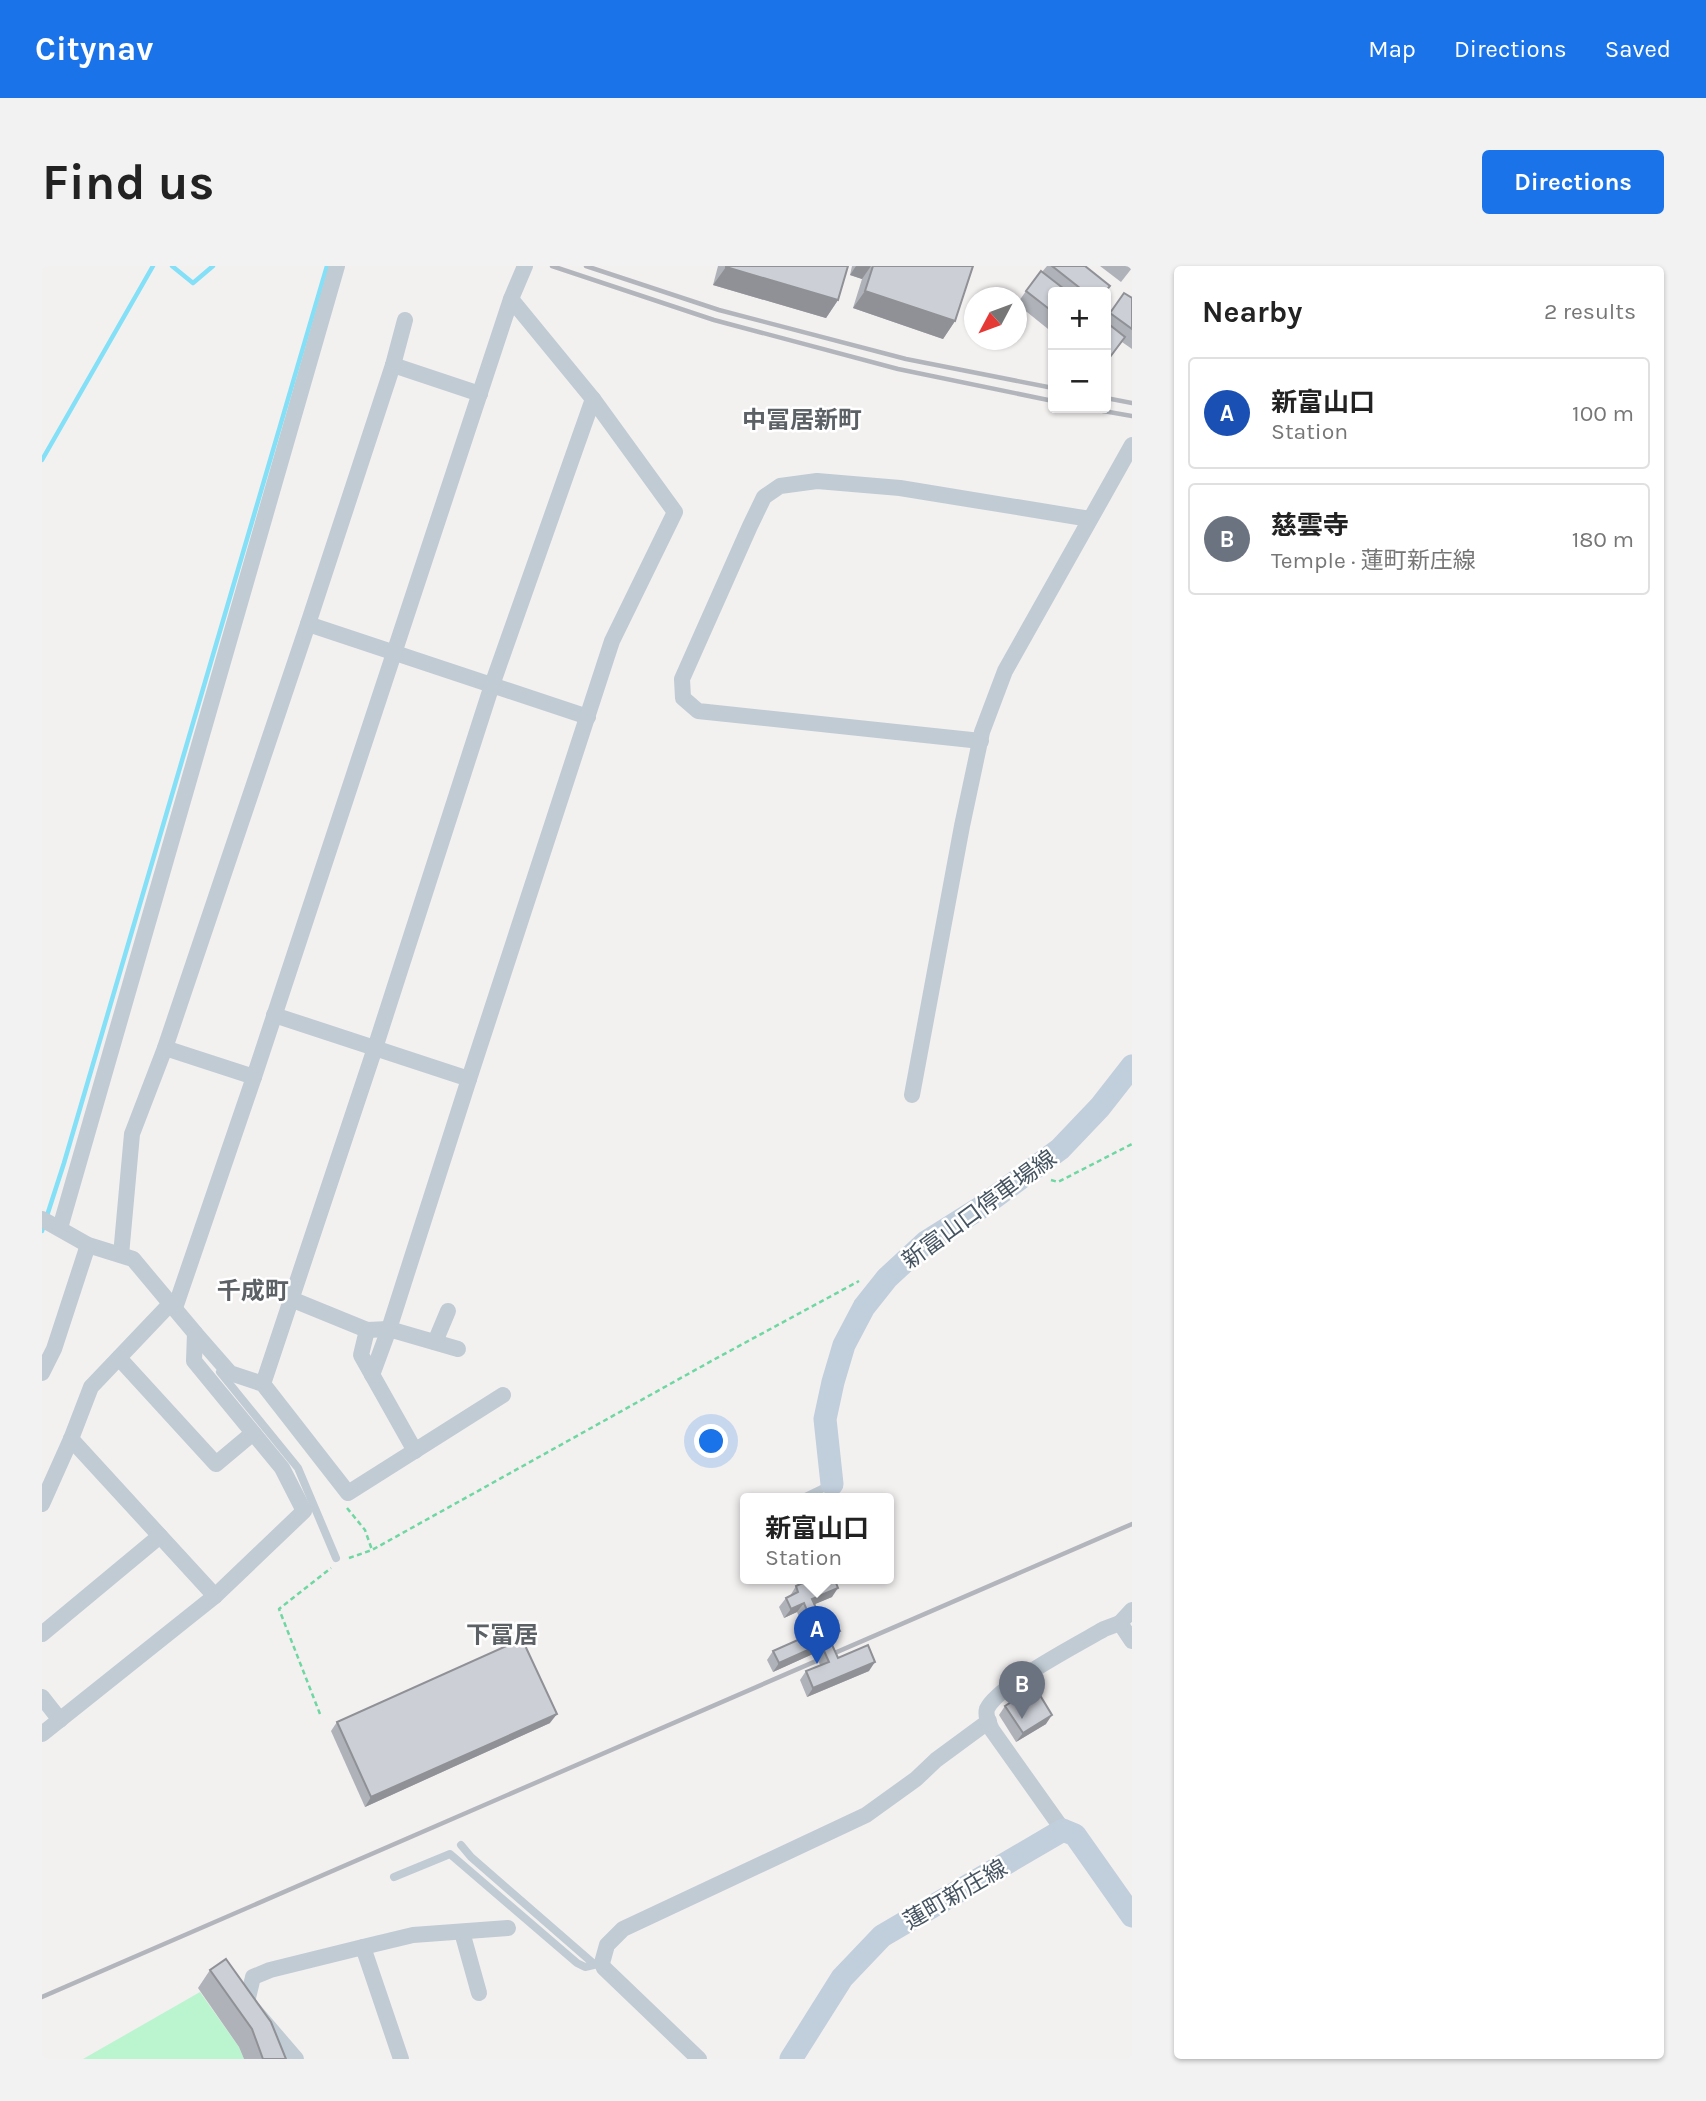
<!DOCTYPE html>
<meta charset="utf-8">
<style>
body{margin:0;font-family:Karla,"Noto Sans JP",sans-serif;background:#f2f2f2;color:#222}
.controls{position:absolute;right:21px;top:21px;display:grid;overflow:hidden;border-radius:7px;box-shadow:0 2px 5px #0004}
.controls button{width:63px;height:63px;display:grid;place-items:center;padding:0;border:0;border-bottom:2px solid #e0e0e0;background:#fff;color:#222;font:35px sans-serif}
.compass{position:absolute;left:922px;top:21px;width:63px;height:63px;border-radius:50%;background:#fff;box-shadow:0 2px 5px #0004;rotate:229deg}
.you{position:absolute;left:670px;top:1176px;width:24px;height:24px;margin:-18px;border:5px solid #fff;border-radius:50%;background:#1a73e8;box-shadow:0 0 0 10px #1a73e833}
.badge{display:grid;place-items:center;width:46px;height:46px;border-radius:50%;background:#1a73e8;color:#fff;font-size:23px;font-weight:700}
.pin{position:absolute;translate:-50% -58px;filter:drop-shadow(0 2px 4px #0008)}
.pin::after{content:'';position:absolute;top:37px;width:24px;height:21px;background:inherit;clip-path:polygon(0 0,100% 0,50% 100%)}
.popup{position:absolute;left:698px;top:1227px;width:154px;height:91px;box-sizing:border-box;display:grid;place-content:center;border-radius:7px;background:#fff;filter:drop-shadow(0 2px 5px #0005);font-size:23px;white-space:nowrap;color:#767676}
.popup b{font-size:26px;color:#222}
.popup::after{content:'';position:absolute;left:50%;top:100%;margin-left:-14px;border:14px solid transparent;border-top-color:#fff}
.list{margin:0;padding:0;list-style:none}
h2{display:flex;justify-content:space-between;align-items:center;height:91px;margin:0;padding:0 28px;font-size:30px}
h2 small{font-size:23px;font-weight:400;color:#767676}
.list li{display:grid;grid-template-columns:46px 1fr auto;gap:21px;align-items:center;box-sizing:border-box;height:112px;margin:0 14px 14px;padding:0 14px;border:2px solid #e0e0e0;border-radius:7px}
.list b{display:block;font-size:26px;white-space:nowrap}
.list p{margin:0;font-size:23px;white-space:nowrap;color:#767676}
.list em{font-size:23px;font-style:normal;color:#767676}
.map{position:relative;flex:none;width:1090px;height:1793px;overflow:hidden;border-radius:7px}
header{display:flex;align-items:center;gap:42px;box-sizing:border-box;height:98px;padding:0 35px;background:#1a73e8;color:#fff}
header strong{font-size:33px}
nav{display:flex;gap:38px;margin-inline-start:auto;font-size:24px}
.intro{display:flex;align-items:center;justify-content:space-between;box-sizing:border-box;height:168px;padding:0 42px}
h1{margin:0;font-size:49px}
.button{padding:18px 32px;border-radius:7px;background:#1a73e8;color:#fff;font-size:24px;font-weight:700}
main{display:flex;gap:42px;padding:0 42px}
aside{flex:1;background:#fff;border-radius:7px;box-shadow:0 2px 5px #0004}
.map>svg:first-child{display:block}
</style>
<header>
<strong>Citynav</strong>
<nav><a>Map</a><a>Directions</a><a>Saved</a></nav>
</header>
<div class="intro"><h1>Find us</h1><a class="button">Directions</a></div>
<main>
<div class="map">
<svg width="1090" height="1793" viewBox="0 0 1090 1793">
<rect width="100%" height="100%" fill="#f3f0f0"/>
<polygon fill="#bbf5d0" points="158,1726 197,1781 202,1793 41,1793"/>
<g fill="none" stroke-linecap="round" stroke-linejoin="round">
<g stroke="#83e0f7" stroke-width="4.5">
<polyline points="130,0 151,17 171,0"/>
<polyline points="0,194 111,0"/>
<polyline points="0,965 22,897 285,0"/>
</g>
<g stroke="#6ed7a2" stroke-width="2.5" stroke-dasharray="5 3.5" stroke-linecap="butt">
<polyline points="1009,914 1016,916 1090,878"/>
<polyline points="305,1242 323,1264 330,1284"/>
<polyline points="307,1292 330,1284 673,1093 817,1015"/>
<polyline points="278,1448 237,1343 289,1302"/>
</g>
<g stroke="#c0cbd4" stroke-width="8">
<polyline points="178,1106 256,1202 294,1292"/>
<polyline points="761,1232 790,1218 793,1232"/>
<polyline points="419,1579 429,1591 552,1698"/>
<polyline points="352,1611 408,1588 535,1697 543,1701 560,1697"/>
</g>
<g stroke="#c0cbd4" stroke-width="16">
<polyline points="351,99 438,128"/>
<polyline points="266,358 546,451"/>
<polyline points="939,475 656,445 641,432 640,413 708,260 722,231 738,220 775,215 858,222 1048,253"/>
<polyline points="232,749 427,813"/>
<polyline points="123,782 212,811"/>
<polyline points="870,829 920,560 940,466 963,405 1090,179"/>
<polyline points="0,953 46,979 91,993 153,1067 152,1095 240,1202 262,1245 173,1330 0,1468"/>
<polyline points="18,962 295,0"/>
<polyline points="79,989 90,868 123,782 266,358 351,99 363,54"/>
<polyline points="249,1033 325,1064 347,1063 416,1083"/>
<polyline points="133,1042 212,811 469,33 483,0"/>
<polyline points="325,1064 319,1089 373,1185"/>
<polyline points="153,1067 188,1107 221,1118 306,1227 461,1129"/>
<polyline points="393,1076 406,1045"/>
<polyline points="77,1092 174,1198 211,1167"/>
<polyline points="0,1107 12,1083 46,979"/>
<polyline points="330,1109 347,1063 427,813 570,375 633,246 551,133 469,33"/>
<polyline points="221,1118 333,782 450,419 551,133"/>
<polyline points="29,1173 173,1330"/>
<polyline points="0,1238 29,1173 49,1121 129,1037"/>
<polyline points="1090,1344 1078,1357 1090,1375"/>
<polyline points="0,1368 118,1270"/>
<polyline points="0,1431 18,1454"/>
<path d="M1021 1564 950 1464C947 1457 943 1450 945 1443 955 1420 1038 1377 1062 1363L1078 1357"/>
<polyline points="420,1666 437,1727"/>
<polyline points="321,1681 371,1669 466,1662"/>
<polyline points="254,1793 205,1736 211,1711 228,1704 321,1681 359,1793"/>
<polyline points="657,1793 562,1702 560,1697 565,1679 581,1663 824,1549 874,1513 894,1494 947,1455"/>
</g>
<g stroke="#c1cedb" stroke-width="23">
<polyline points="790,1218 783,1153 791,1116 802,1079 822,1041 845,1012 884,976 938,942 1018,883 1058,841 1090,800"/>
<polyline points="749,1793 800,1712 840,1670 1021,1564 1033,1569 1090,1650"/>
</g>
<g stroke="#b2b6bc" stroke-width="4.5">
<polyline points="510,0 672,54 856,103 1011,135"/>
<polyline points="544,0 677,44 864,93 1011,122"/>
<polyline points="1064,132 1090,137"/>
<polyline points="1044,142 1090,150"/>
<polyline points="0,1731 1090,1258"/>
</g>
</g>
<g fill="#afb2b8">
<polygon points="676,0 806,0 796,34 784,52 671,19"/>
<polygon points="810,0 931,0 913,55 901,73 811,42 820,13 808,9"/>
<polygon points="1005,0 1043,0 1064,26 1011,26 1011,67 975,38 984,25"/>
<polygon points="1058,0 1090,0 1090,2 1079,16"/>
<polygon points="1082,27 1090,32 1090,83 1080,76 1064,97 1064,53"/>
<polygon points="754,1320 790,1331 772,1338 783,1362 792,1374 789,1376 796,1392 827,1405 765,1431 758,1414 764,1405 778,1399 773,1387 731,1406 725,1394 731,1385 765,1370 755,1346 742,1352 737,1341 744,1332 748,1330"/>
<polygon points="963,1440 1004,1458 974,1476 957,1449"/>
<polygon points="295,1456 508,1457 323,1541 289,1465"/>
<polygon points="168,1704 244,1793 202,1793 197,1781 156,1722"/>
</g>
<g fill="#8f9196">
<polygon points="814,0 829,0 820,13 808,9"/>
<polygon points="684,1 796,34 784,52 671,19"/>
<polygon points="823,25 913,55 901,73 811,42"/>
<polygon points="796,1322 790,1331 764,1342 770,1333"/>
<polygon points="762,1337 755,1346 742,1352 749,1343"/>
<polygon points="798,1365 792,1374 780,1379 786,1370"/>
<polygon points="779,1378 773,1387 731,1406 737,1397"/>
<polygon points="833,1396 827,1405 765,1431 771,1422"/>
<polygon points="515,1448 508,1457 323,1541 329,1531"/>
<polygon points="1010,1449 1004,1458 974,1476 981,1467"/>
</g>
<g fill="#cccfd6" stroke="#8f9196" stroke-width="2">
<polygon points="684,0 806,0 796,34 684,1"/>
<polygon points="831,0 931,0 913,55 823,25"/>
<polygon points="1010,0 1043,0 1068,20 1063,26 1043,26"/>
<polygon points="999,5 1026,26 1011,26 1011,46 984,25"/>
<polygon points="1082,27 1090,32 1090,63 1068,47"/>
<polygon points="1064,56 1083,71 1068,91 1064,87"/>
<polygon points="771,1312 792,1312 796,1322 770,1333 783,1362 794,1357 798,1365 786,1370 796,1392 826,1379 833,1396 771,1422 764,1405 787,1396 779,1378 737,1397 731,1385 774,1366 762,1337 749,1343 744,1332 756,1326 754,1320"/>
<polygon points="480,1373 515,1448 329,1531 295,1456"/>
<polygon points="993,1421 1010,1449 981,1467 963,1440"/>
<polygon points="184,1693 229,1756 244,1793 221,1793 210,1763 168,1704"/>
</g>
<g text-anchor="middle" stroke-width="5" stroke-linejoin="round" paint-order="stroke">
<g font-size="23" fill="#465461" stroke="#fff">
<text transform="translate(937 943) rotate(-36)" y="8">新富山口停車場線</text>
<text transform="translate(913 1628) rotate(-30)" y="8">蓮町新庄線</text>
</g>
<g font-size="24" font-weight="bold" fill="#5c6166" stroke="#fff">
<text x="760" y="162">中冨居新町</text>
<text x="211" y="1033">千成町</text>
<text x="460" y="1377">下冨居</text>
</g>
</g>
</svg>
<div class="controls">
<button>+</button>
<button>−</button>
</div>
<svg class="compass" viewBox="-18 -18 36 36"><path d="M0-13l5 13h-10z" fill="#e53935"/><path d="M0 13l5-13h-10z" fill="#767676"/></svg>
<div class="you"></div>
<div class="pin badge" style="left:775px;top:1398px;background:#1a4fb4">A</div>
<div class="popup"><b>新富山口</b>Station</div>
<div class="pin badge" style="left:980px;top:1453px;background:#6b7280">B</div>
</div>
<aside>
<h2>Nearby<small>2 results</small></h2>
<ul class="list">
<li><span class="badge" style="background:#1a4fb4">A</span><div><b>新富山口</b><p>Station</p></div><em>100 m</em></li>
<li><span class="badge" style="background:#6b7280">B</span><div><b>慈雲寺</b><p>Temple · 蓮町新庄線</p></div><em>180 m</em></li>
</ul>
</aside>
</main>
